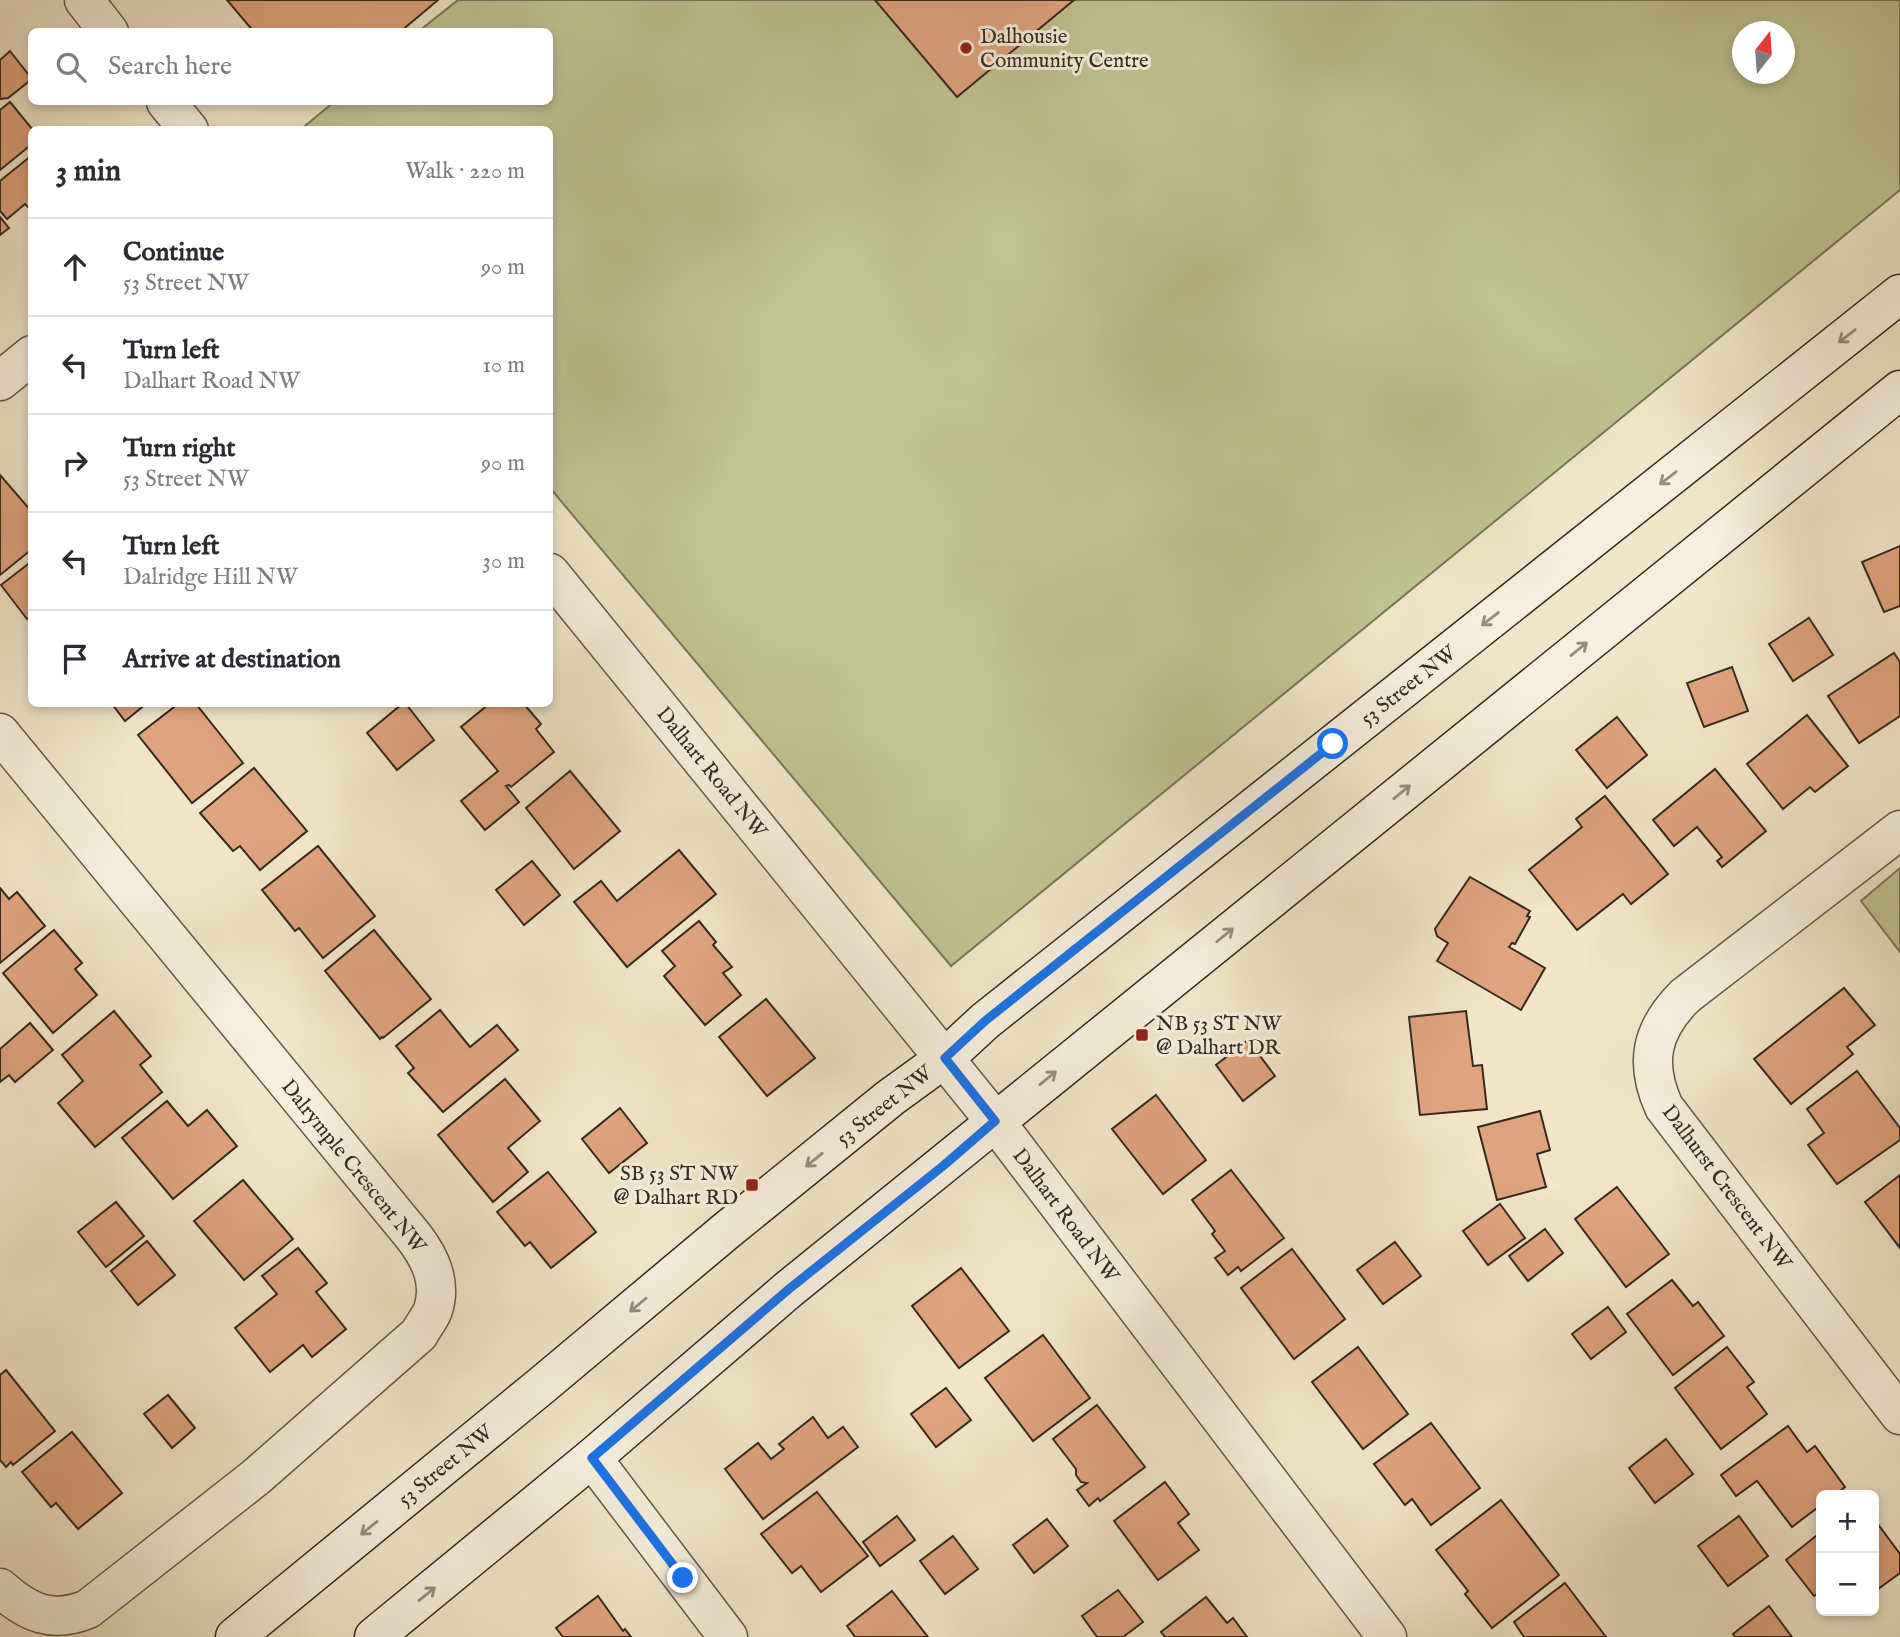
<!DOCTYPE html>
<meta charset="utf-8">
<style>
body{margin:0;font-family:"IM FELL English",serif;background:#f2f2f3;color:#2b2b33}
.controls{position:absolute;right:21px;bottom:21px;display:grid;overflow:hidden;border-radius:10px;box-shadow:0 4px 10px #0003}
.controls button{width:63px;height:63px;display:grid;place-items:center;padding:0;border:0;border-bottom:2px solid #e1e1e2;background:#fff;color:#2b2b33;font:35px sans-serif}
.compass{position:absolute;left:1732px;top:21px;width:63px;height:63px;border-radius:50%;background:#fff;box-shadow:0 4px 10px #0003;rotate:17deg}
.stop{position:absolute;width:21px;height:21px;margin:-16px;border:5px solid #1a73e8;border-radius:50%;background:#fff}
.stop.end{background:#1a73e8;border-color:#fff;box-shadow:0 2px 7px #0008}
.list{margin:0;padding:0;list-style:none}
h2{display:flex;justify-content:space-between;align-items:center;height:91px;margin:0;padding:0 28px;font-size:30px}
h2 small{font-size:23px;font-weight:400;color:#7c7c81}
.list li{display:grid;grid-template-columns:46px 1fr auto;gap:21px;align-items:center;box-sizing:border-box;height:98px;padding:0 28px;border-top:2px solid #e1e1e2}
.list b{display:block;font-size:26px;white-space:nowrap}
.list p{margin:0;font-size:23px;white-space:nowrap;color:#7c7c81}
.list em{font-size:23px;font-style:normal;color:#7c7c81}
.icon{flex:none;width:38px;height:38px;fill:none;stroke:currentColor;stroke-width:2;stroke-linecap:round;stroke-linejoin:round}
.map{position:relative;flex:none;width:1900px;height:1637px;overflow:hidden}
.search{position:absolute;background:#fff;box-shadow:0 4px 10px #0003;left:28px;top:28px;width:525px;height:77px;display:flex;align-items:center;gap:18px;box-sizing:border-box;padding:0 24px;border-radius:10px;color:#7c7c81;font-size:26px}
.panel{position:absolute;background:#fff;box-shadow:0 4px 10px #0003;left:28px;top:126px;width:525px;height:581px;border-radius:10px}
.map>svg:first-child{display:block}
</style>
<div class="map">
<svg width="1900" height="1637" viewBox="0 0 1900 1637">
<rect width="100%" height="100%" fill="#f1e6ca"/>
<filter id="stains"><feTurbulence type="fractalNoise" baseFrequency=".00286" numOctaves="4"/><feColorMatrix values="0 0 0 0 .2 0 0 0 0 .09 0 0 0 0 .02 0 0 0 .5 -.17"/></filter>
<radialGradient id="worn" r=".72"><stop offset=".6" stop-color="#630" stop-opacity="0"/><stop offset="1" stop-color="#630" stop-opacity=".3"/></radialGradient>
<g fill="#c0c393" stroke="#7a765a" stroke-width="2" fill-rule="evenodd">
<path d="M458 0H1900V190L951 966 550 488V130H300L334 102H550V32L419 31ZM1742 32H1784V74H1742Z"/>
<polygon points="1900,868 1900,952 1861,901"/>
</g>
<g fill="#e0a37f" stroke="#342a20" stroke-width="2">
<polygon points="227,0 438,0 400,32 254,32"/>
<polygon points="875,0 1074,0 957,97"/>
<polygon points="10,51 32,79 8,98 0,99 0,60"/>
<polygon points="10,102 33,130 32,144 0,170 0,110"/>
<polygon points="32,155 32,211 25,204 7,219 0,211 0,181"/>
<polygon points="0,217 9,228 0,235"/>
<polygon points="0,475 32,512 32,549 0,575"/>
<polygon points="1900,546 1900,606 1884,612 1862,562"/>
<polygon points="32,561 32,616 27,619 1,585"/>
<polygon points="1809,618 1833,655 1793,681 1769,644"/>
<polygon points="1894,653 1900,662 1900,716 1859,743 1828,696"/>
<polygon points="1732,667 1748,711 1704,727 1687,683"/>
<polygon points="112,704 146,704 125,721"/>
<polygon points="178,704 196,704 243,763 192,803 138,735"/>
<polygon points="402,704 406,704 434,740 397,770 367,733"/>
<polygon points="489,704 524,704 541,724 536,729 554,752 511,787 509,785 506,786 519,802 485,830 461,801 498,771 461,727"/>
<polygon points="1807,715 1848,766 1815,792 1810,787 1783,809 1747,764"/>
<polygon points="1617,717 1647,755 1607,788 1576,750"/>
<polygon points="254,768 307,831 260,870 240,846 233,851 200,813"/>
<polygon points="1715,769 1766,831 1722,867 1717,861 1722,857 1697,827 1674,846 1653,820"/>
<polygon points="570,771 620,831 574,869 526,808"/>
<polygon points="1605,796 1668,874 1631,904 1623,894 1577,930 1529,870 1582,827 1576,819"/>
<polygon points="318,846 375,916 323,958 299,928 295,931 262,890"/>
<polygon points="679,850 716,894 627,967 574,902 601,881 617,901"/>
<polygon points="532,861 560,895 524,925 496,890"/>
<polygon points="1470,877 1530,911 1527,916 1530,917 1515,944 1512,943 1509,947 1545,968 1521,1010 1437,961 1448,943 1437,936 1435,929"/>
<polygon points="0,888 9,899 17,892 45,926 0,963"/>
<polygon points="699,921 716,942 713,945 732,967 723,973 741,995 705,1025 664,976 675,966 662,951"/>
<polygon points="54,930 82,963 75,969 97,995 53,1033 3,973"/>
<polygon points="374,930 431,999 383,1038 382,1037 380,1039 325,971"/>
<polygon points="1844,988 1875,1025 1847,1047 1853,1054 1791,1104 1754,1059"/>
<polygon points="766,999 815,1058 767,1096 719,1037"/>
<polygon points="440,1010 470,1047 497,1025 518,1050 443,1112 408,1073 414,1068 396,1046"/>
<polygon points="114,1011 151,1056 140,1065 162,1092 95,1147 58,1103 83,1081 62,1055"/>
<polygon points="1466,1011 1473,1066 1482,1065 1487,1109 1420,1115 1409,1017"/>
<polygon points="30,1023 53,1050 15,1082 9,1075 0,1082 0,1049"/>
<polygon points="1248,1040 1275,1076 1243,1101 1216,1065"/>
<polygon points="1857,1071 1900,1128 1900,1140 1837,1184 1808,1145 1824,1133 1807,1109"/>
<polygon points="505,1079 540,1121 508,1148 528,1172 493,1202 438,1135"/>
<polygon points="1156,1095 1206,1160 1163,1194 1112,1129"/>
<polygon points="167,1101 188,1126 207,1110 237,1146 173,1199 122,1138"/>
<polygon points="620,1108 647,1143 609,1173 582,1139"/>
<polygon points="1540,1111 1550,1150 1537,1154 1546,1187 1497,1200 1478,1127"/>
<polygon points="1231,1170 1284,1238 1241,1271 1238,1267 1228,1275 1215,1258 1225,1251 1212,1234 1215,1231 1192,1200"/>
<polygon points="548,1172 596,1232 551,1268 530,1242 525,1246 497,1212"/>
<polygon points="1900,1175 1900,1248 1865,1202"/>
<polygon points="243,1180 293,1239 244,1280 194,1221"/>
<polygon points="1617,1187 1669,1254 1626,1287 1575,1219"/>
<polygon points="116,1202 144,1236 106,1267 78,1232"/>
<polygon points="1500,1204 1525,1238 1488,1265 1463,1231"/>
<polygon points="1545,1229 1563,1253 1528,1281 1509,1256"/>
<polygon points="147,1241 175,1275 138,1305 111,1271"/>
<polygon points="1395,1242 1421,1276 1383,1304 1357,1270"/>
<polygon points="298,1248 327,1283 316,1292 346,1329 312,1357 303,1345 270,1372 235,1328 277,1294 262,1276"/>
<polygon points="1292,1249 1345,1319 1294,1359 1241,1288"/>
<polygon points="961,1268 1009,1331 959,1368 912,1306"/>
<polygon points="1672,1280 1693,1306 1698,1302 1724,1336 1673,1375 1627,1314"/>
<polygon points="1608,1307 1626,1332 1591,1359 1572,1334"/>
<polygon points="1043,1335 1090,1398 1033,1441 985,1378"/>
<polygon points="1358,1347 1408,1414 1363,1449 1312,1382"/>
<polygon points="1727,1347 1754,1382 1747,1387 1767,1414 1721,1449 1675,1388"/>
<polygon points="6,1370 55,1431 13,1465 11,1462 6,1467 0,1460 0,1375"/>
<polygon points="946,1388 971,1420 936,1447 911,1414"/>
<polygon points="168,1395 195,1428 172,1448 144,1414"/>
<polygon points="1097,1405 1145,1467 1100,1501 1098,1498 1089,1506 1077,1490 1087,1483 1081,1482 1076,1475 1076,1469 1053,1439"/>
<polygon points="813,1417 828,1438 843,1427 858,1447 763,1519 725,1469 758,1443 771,1459 784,1449 779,1444"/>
<polygon points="1431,1423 1480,1488 1431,1525 1412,1499 1405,1505 1374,1464"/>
<polygon points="1788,1426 1807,1452 1815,1446 1845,1487 1835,1495 1821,1495 1821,1505 1792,1527 1757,1481 1736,1496 1721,1475"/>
<polygon points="72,1432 122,1493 78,1529 56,1503 51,1507 22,1472"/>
<polygon points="1666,1439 1693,1474 1655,1503 1629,1468"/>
<polygon points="1165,1482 1189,1514 1178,1523 1199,1550 1158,1580 1114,1521"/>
<polygon points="817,1492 868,1556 821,1592 801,1566 792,1573 761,1534"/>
<polygon points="1501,1500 1559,1575 1492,1628 1465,1594 1468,1591 1436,1550"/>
<polygon points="897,1516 915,1540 880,1566 863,1542"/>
<polygon points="1739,1516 1768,1556 1728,1586 1698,1546"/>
<polygon points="1047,1519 1068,1546 1034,1573 1013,1545"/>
<polygon points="1874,1519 1900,1554 1900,1573 1874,1592"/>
<polygon points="1821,1532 1821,1591 1814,1596 1786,1560"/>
<polygon points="953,1536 978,1569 945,1594 920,1561"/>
<polygon points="1565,1583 1606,1637 1524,1637 1514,1622"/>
<polygon points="1118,1590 1143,1622 1123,1637 1097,1637 1082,1616"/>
<polygon points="892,1591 928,1637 855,1637 847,1626"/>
<polygon points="598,1596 623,1631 625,1629 631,1637 563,1637 556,1628"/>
<polygon points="1206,1597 1227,1623 1233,1618 1247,1637 1165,1637 1161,1632"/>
<polygon points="1769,1606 1792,1637 1735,1637 1733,1634"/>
</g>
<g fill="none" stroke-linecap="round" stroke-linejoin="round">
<defs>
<g id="minor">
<polyline points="84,0 109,32"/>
<polyline points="166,102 189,130"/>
<polyline points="0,381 32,355"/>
<polyline points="550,573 995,1121 1387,1637"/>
<path d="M0 733 414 1237C430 1258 442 1282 433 1310 430 1318 423 1326 419 1334L256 1477 88 1609C52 1624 28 1613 0 1588"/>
<path d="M1900 830 1685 996C1651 1030 1644 1063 1664 1107L1900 1415"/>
<polyline points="592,1458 728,1637"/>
</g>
<g id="secondary">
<polyline points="235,1637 541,1386 726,1231 890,1098 945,1058 985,1021 1900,294"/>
<polyline points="374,1637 592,1458 789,1289 1900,390"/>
</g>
</defs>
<use href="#minor" stroke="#63594a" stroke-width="41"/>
<use href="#secondary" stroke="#342a20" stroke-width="41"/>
<use href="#minor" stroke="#f6efdd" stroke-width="38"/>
<use href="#secondary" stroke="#f6efdd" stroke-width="38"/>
</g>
<defs><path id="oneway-shaft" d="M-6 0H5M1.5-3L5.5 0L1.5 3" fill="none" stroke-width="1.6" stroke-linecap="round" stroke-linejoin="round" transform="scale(1.75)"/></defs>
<g stroke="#958c7e">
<use href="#oneway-shaft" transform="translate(1847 336) rotate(142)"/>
<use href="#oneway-shaft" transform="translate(1668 478) rotate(142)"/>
<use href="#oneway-shaft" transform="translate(1490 619) rotate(142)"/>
<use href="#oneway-shaft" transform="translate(1579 649) rotate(-39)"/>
<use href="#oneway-shaft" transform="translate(1402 792) rotate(-39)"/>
<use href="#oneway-shaft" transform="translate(1225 935) rotate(-39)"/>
<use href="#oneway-shaft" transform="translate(1048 1078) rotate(-39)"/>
<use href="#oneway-shaft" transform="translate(814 1160) rotate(141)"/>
<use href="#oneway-shaft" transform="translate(638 1305) rotate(140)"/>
<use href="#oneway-shaft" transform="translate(369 1528) rotate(141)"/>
<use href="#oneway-shaft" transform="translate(427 1594) rotate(-39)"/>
</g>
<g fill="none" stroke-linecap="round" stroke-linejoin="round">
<polyline stroke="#1a73e8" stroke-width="9" points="683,1578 592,1458 789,1289 943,1166 995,1121 945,1058 985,1021 1333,744"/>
</g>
<g fill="#8f2418" stroke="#f6efdd" stroke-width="2.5">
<circle cx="966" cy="48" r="7"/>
<rect x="1135" y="1028" width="14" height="14" rx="3.5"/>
<rect x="745" y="1178" width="14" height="14" rx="3.5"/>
</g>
<g text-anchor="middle" stroke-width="6" stroke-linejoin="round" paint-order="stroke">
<g font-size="21" fill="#342a20" stroke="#f6efdd" text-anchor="start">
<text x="980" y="43">Dalhousie<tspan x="980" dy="24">Community Centre</tspan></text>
<text x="1156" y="1030">NB 53 ST NW<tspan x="1156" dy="24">@ Dalhart DR</tspan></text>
<text x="738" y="1180" text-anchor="end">SB 53 ST NW<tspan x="738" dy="24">@ Dalhart RD</tspan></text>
</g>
<g font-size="21" fill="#342a20" stroke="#f6efdd">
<text transform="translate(1408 685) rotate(-38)" y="7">53 Street NW</text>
<text transform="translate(712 772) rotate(51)" y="7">Dalhart Road NW</text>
<text transform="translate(884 1105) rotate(-38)" y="7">53 Street NW</text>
<text transform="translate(354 1166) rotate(51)" y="7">Dalrymple Crescent NW</text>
<text transform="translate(1727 1187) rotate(53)" y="7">Dalhurst Crescent NW</text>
<text transform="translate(1066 1215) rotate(53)" y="7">Dalhart Road NW</text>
<text transform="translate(445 1465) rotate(-39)" y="7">53 Street NW</text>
</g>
</g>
<rect width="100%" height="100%" filter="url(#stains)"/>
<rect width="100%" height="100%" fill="url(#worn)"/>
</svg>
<div class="controls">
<button>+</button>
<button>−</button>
</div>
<svg class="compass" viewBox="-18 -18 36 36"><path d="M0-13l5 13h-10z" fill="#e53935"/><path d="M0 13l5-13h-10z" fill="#7c7c81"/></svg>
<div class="stop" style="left:1333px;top:744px"></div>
<div class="stop end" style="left:683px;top:1578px"></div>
<div class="search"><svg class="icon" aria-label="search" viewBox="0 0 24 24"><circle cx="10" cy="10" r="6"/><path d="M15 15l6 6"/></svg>Search here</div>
<section class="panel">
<h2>3 min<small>Walk · 220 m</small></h2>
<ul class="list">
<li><svg class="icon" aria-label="ahead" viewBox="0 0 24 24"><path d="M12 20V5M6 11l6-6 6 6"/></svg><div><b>Continue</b><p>53 Street NW</p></div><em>90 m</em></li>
<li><svg class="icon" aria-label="left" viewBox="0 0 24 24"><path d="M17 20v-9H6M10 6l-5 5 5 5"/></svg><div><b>Turn left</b><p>Dalhart Road NW</p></div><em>10 m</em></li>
<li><svg class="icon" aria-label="right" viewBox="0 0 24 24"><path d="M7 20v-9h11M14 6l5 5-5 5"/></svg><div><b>Turn right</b><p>53 Street NW</p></div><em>90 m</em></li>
<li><svg class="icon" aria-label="left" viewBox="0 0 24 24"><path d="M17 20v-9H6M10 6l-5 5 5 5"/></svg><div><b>Turn left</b><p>Dalridge Hill NW</p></div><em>30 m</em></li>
<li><svg class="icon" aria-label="arrive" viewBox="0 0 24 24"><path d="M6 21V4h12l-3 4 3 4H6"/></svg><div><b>Arrive at destination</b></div></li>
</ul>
</section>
</div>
